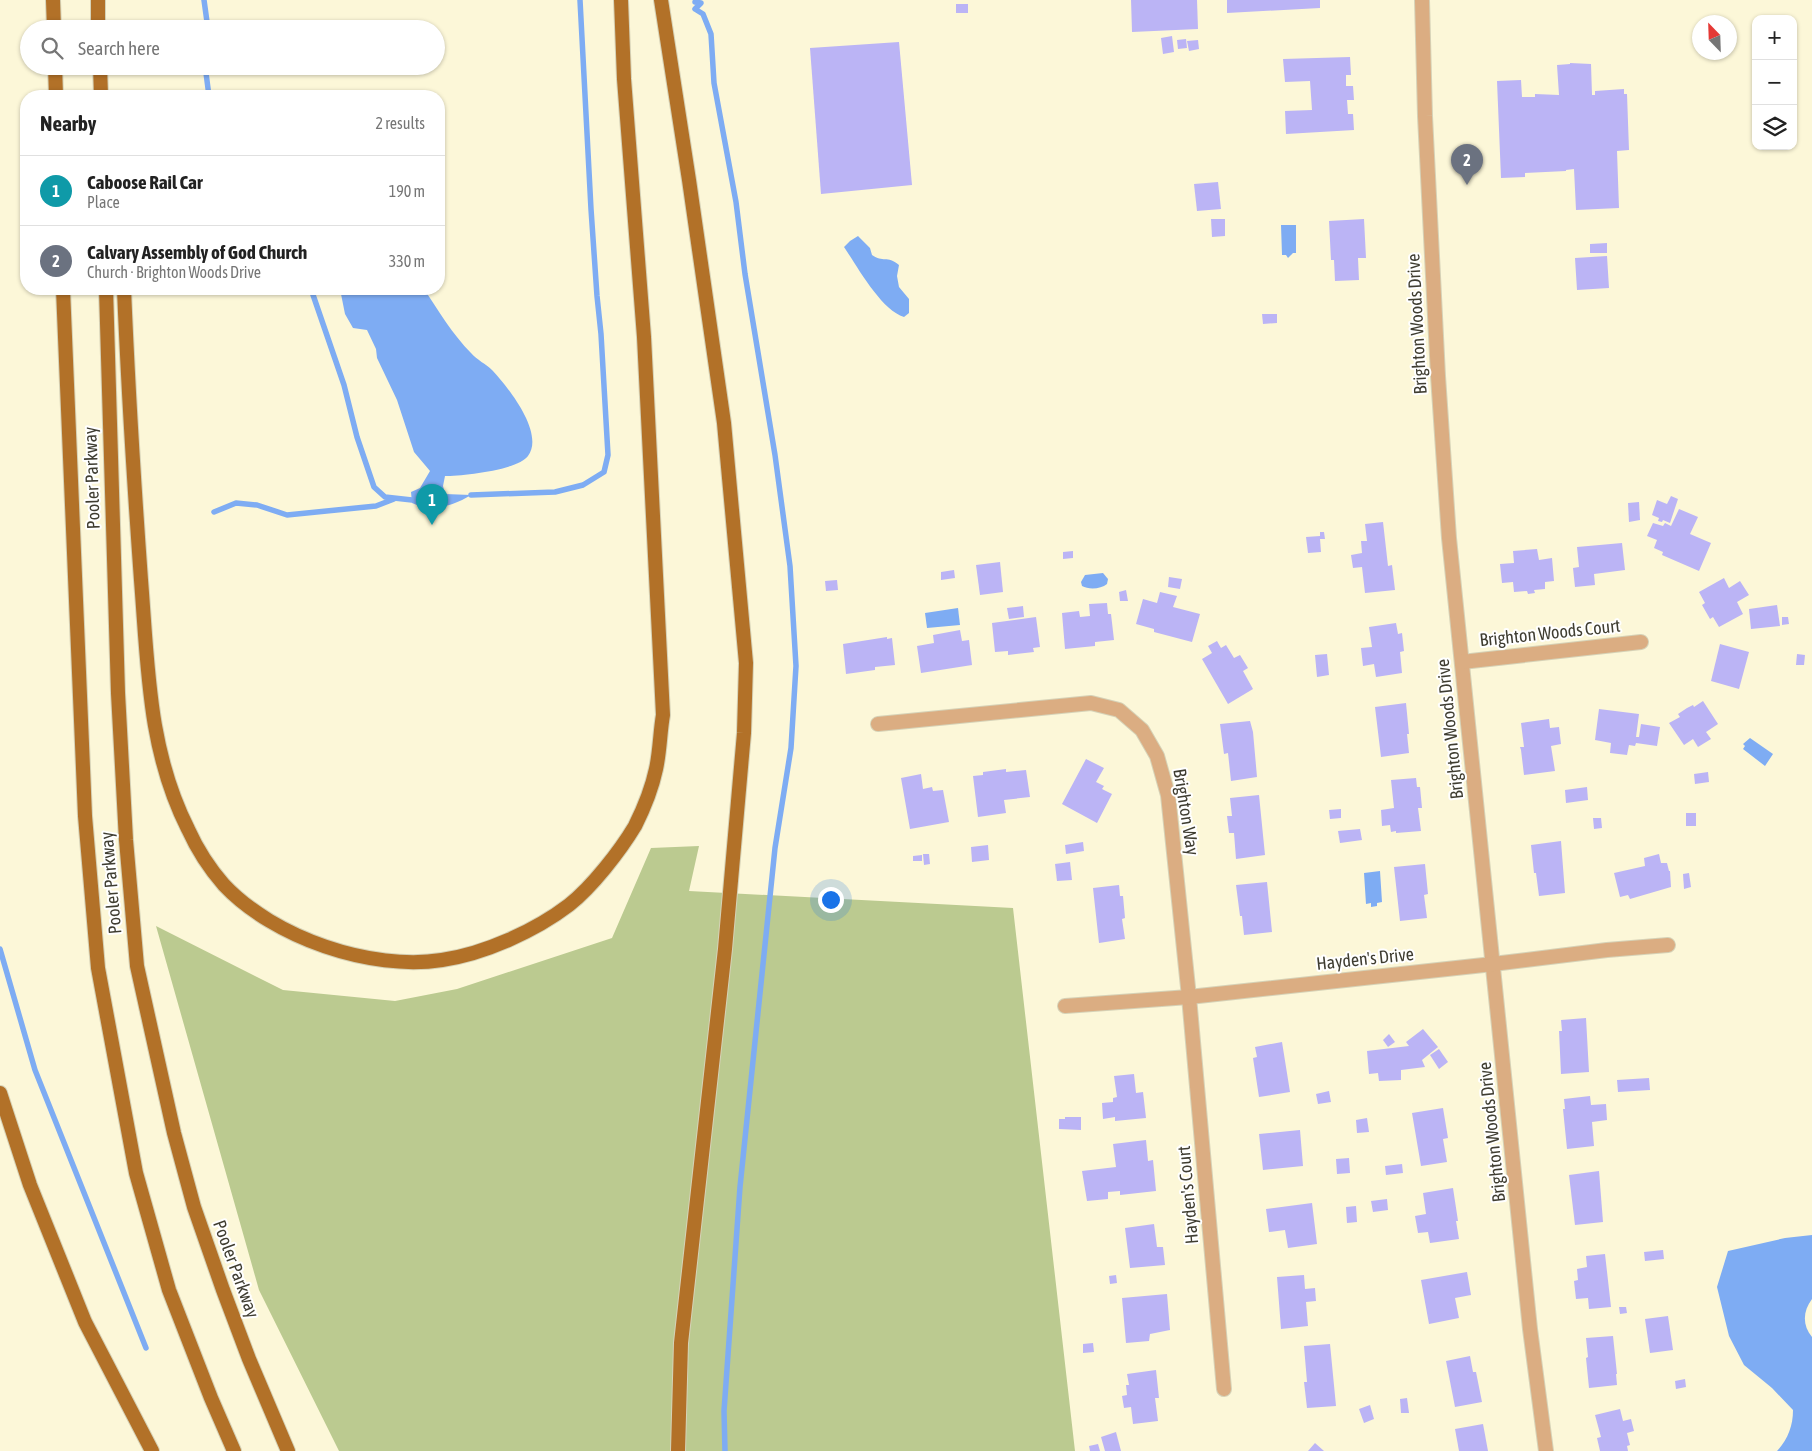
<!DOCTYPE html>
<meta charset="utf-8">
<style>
body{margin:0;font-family:"Asap Condensed",sans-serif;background:#f6f6f6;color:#222}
.controls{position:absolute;right:15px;top:15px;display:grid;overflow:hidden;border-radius:10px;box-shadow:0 1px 4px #0004}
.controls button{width:45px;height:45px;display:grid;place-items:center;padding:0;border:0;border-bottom:1px solid #e0e0e0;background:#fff;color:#222;font:25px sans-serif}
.compass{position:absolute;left:1692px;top:15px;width:45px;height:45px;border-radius:50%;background:#fff;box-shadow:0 1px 4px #0004;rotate:337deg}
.you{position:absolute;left:830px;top:899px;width:18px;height:18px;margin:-12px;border:4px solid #fff;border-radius:50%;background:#1a73e8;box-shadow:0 0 0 8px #1a73e833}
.badge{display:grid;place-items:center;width:32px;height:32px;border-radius:50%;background:#1a73e8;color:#fff;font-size:16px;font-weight:700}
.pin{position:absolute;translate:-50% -41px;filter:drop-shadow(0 1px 2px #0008)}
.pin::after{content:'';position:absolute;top:26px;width:18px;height:15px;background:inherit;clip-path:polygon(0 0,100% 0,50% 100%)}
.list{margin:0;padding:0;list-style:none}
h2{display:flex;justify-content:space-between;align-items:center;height:65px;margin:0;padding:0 20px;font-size:21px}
h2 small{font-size:16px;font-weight:400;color:#767676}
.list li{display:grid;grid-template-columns:32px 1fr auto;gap:15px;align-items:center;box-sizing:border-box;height:70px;padding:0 20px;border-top:1px solid #e0e0e0}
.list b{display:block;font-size:19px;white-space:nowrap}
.list p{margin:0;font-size:16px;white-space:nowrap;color:#767676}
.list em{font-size:16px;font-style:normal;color:#767676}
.icon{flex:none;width:28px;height:28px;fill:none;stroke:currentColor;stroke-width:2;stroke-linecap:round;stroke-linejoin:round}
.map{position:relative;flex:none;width:1812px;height:1451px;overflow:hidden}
.search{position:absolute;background:#fff;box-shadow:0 1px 4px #0004;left:20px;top:20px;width:425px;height:55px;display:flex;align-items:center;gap:12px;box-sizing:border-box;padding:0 18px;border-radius:28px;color:#767676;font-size:19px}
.panel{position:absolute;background:#fff;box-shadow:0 1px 4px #0004;left:20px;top:90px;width:425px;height:205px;border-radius:20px}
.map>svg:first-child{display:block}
</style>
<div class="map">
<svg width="1812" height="1451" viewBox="0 0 1812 1451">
<rect width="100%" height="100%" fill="#fcf7d8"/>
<polygon fill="#bbca90" points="699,846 689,891 1013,908 1075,1451 339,1451 259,1290 156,926 283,990 395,1001 457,989 612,938 651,848"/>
<g fill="#7eacf3">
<polygon points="1281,225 1296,225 1296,253 1293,253 1288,258 1286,255 1282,255"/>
<path d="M858 236 870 248 872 255C883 263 887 255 899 265L897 276 899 287 909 299V313L904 317C881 310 857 266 844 247L850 241Z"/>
<path d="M340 289H424C438 310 453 335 471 353 477 360 486 364 492 370 508 387 545 433 528 456 518 470 462 476 445 476L443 486 445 494 471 495C454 506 431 512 412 503L411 492 420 488 430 471 414 452 397 400 377 358 376 349 367 330 353 328 345 314Z"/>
<path d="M1103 573 1108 579 1107 584C1101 589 1089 590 1082 586L1081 582 1085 575Z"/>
<polygon points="958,608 960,625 927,628 925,613"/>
<polygon points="1750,738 1773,754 1765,766 1743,749 1745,746 1743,744"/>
<polygon points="1380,871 1382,902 1377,903 1377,906 1371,907 1371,903 1366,904 1364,873"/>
<path d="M1812 1235V1299C1803 1311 1802 1325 1812 1337V1451H1777C1788 1439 1793 1426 1793 1410L1772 1388 1744 1365 1729 1336 1717 1287 1728 1251 1785 1238Z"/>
</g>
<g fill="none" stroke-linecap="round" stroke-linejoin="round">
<g stroke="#7eacf3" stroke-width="5.5">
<polyline points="204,0 208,29"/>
<polyline points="695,2 701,3 695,9 703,14 711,34 714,83 736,202 745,274 775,455 790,566 796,666 791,748 775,848 740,1187 724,1411 725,1451"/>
<polyline points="207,66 206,73 209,96"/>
<polyline points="311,289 344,385 357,437 374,487 385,497 412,500"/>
<polyline points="471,495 555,492 583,485 604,472 608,455 601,334 597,296 591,209 580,0"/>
<polyline points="214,512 236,503 257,505 287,515 376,506 394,499"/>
<polyline points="0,949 35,1070 146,1348"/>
</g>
</g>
<g fill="#bbb4f5">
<polygon points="1131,0 1197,0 1198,29 1132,32"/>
<polygon points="1227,0 1320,0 1320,8 1227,13"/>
<rect x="956" y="4" width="12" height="9"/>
<polygon points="1172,36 1174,52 1163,54 1161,38"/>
<polygon points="1186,39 1187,48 1178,49 1177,40"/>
<polygon points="1198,40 1199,49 1189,51 1187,41"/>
<polygon points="899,42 912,185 821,194 810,48"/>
<polygon points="1350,57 1351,75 1346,75 1346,86 1353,86 1354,100 1347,100 1348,114 1353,114 1354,130 1286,134 1285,111 1312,110 1310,81 1285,82 1283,59"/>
<polygon points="1570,63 1591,64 1592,95 1595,95 1595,91 1624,89 1624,94 1627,94 1629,150 1617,151 1619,208 1576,210 1574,169 1566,170 1566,171 1525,173 1525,177 1501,178 1497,81 1521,80 1522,97 1535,97 1535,94 1559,95 1557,65 1570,64"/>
<polygon points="1218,182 1221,209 1197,211 1194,184"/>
<polygon points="1211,219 1225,219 1225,236 1212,237"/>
<polygon points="1364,219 1366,258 1358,258 1359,280 1335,281 1334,260 1331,260 1329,221"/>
<polygon points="1607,243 1607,253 1590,253 1590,244"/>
<polygon points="1607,256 1609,288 1577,290 1575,258"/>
<polygon points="1262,314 1277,314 1277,323 1263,324"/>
<polygon points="1671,496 1678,499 1670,523 1663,520 1662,522 1658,521 1659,518 1652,515 1657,500 1667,504"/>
<polygon points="1639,502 1640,520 1629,522 1628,503"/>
<polygon points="1679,509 1698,517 1690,534 1711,543 1699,571 1662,555 1663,552 1654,548 1657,540 1647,536 1653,523 1663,526 1665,523 1671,526"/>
<polygon points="1383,522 1388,566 1392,565 1395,590 1365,593 1362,567 1353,568 1351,555 1362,553 1361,541 1367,541 1365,524"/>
<polygon points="1320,532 1324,532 1325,539 1320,539 1321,552 1308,553 1306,537 1320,536"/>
<polygon points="1622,543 1625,570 1594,574 1595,585 1575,587 1573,568 1579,567 1577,547"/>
<polygon points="1537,549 1539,560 1552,558 1554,581 1545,582 1545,589 1534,590 1535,593 1528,594 1527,591 1514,592 1513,582 1502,583 1500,564 1514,563 1513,551"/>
<polygon points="1073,551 1073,558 1063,559 1063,552"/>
<polygon points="1000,562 1003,592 980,595 976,565"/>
<polygon points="954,570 955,578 941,580 941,572"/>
<polygon points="1169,577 1182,579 1180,589 1168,587"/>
<polygon points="1724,578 1729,588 1740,581 1749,595 1737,602 1743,614 1719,627 1713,617 1710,619 1702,605 1705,603 1699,592"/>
<polygon points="837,580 838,590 826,591 825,581"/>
<polygon points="1126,590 1128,601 1120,601 1119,592"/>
<polygon points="1160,592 1177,596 1173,607 1200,614 1192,642 1154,632 1154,629 1136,624 1143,599 1157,603"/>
<polygon points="1107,603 1108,614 1111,614 1114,640 1095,642 1095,646 1065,649 1062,613 1079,611 1080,617 1090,616 1089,604"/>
<polygon points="1777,605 1780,626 1751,629 1749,609"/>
<polygon points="1023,606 1024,617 1009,619 1007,608"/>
<polygon points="1036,617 1040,647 1033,648 1034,652 1008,655 1008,651 995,652 992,623"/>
<polygon points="1782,617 1788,617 1789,624 1782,625"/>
<polygon points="1396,623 1398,634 1402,633 1404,651 1400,652 1402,673 1376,677 1374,664 1363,666 1361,648 1372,647 1369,627"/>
<polygon points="960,630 962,641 969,640 972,665 921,673 917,646 934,643 933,635"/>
<polygon points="887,637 887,639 892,638 895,665 875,667 875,670 846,674 843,644"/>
<polygon points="1217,641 1221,648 1226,645 1234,658 1240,655 1248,668 1243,671 1253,689 1228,704 1202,659 1212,653 1208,646"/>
<polygon points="1720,644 1749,652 1739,689 1711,681"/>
<polygon points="1327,654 1329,675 1317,677 1315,655"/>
<polygon points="1797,654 1805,655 1804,665 1796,665"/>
<polygon points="1703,701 1718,724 1706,732 1711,739 1698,747 1693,739 1684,745 1669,723 1680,717 1678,714 1687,708 1693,705 1694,707"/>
<polygon points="1406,703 1409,734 1407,734 1409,753 1381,757 1375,707"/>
<polygon points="1599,709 1639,714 1636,737 1639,737 1641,724 1660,727 1657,746 1636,743 1635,746 1629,745 1627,755 1610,753 1611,743 1595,740"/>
<polygon points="1549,719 1550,728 1559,727 1561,744 1551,746 1555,771 1524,775 1521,750 1520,747 1524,747 1521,723"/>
<polygon points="1250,721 1253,732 1257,777 1231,781 1228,753 1224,754 1220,724"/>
<polygon points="1086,759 1104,768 1096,782 1104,786 1102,789 1112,794 1097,823 1062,804"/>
<polygon points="1006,769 1006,772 1026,770 1030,797 1004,800 1006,813 978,817 973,776 983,775 983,772"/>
<polygon points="1708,772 1709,782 1695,784 1694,774"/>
<polygon points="921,774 923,789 932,787 933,791 943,790 949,822 910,829 901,778"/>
<polygon points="1416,778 1417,787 1420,787 1422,808 1418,808 1421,831 1396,833 1396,831 1391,832 1390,825 1382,826 1381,810 1394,808 1391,780"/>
<polygon points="1587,787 1588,800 1566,803 1565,790"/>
<polygon points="1259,795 1265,855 1236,859 1234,833 1229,833 1227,816 1232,816 1230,798"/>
<polygon points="1341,809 1341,818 1330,819 1329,810"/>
<rect x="1686" y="813" width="10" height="13"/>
<polygon points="1593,818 1601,818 1602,828 1594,829"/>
<polygon points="1360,829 1362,840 1340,843 1338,831"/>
<polygon points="1561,841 1565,893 1539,896 1536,873 1534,873 1531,845"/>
<polygon points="1083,842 1084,851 1066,854 1065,845"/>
<polygon points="988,845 989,860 972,862 971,847"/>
<polygon points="923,854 929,854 930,864 924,865"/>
<polygon points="1659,854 1661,863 1667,863 1669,871 1670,871 1671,887 1630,899 1628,895 1620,897 1614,873 1645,866 1644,858"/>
<polygon points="922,855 922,861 913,861 913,856"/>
<polygon points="1070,862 1072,880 1057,881 1055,864"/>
<polygon points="1425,864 1428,894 1424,895 1427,918 1400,921 1394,867"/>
<polygon points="1689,873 1691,887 1684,889 1683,874"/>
<polygon points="1267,882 1272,932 1244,935 1242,916 1240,916 1236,885"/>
<polygon points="1119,885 1120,896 1123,896 1125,918 1122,919 1125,939 1099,943 1093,888"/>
<polygon points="1586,1018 1589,1072 1561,1074 1559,1031 1562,1031 1561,1020"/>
<polygon points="1423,1029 1438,1047 1422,1060 1425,1067 1401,1070 1401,1080 1379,1081 1378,1073 1369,1074 1367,1051 1409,1046 1406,1042"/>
<polygon points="1389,1034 1395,1042 1388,1047 1383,1040"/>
<polygon points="1282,1042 1290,1092 1259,1097 1253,1058 1257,1057 1255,1047"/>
<polygon points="1439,1049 1448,1062 1439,1069 1430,1055"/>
<polygon points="1134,1074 1136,1093 1143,1092 1146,1118 1115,1121 1115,1117 1103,1119 1102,1103 1113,1102 1113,1098 1117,1097 1114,1076"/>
<polygon points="1649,1078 1650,1090 1618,1092 1617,1080"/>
<polygon points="1329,1091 1331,1102 1318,1104 1316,1094"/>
<polygon points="1590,1096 1591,1105 1606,1104 1607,1120 1592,1122 1594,1146 1567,1149 1563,1109 1565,1109 1564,1099"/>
<polygon points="1443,1108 1448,1138 1443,1139 1447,1162 1421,1166 1412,1113"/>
<polygon points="1065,1117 1081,1117 1081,1130 1059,1129 1059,1119 1065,1119"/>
<polygon points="1367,1118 1369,1132 1357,1133 1356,1120"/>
<polygon points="1300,1130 1303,1166 1263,1170 1259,1134"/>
<polygon points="1146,1140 1148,1161 1153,1160 1156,1191 1120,1195 1120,1191 1108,1192 1108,1199 1087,1201 1082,1171 1116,1167 1113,1144"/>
<polygon points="1349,1158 1350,1173 1337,1174 1336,1159"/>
<polygon points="1402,1164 1403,1173 1386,1175 1385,1166"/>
<polygon points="1599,1171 1603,1222 1575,1225 1569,1175"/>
<polygon points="1453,1188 1458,1221 1456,1221 1459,1239 1430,1243 1428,1232 1418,1233 1415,1216 1426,1214 1423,1193"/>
<polygon points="1387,1199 1388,1210 1373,1212 1371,1201"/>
<polygon points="1312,1203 1317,1244 1288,1248 1285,1230 1269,1232 1266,1209"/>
<polygon points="1356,1206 1357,1222 1347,1223 1346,1207"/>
<polygon points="1154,1224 1157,1247 1163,1247 1165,1265 1130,1268 1125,1228"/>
<polygon points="1663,1250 1664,1259 1645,1261 1644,1252"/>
<polygon points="1605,1254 1611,1307 1589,1309 1588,1298 1576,1299 1574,1281 1578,1280 1577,1269 1587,1267 1586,1256"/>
<polygon points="1467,1272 1471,1295 1455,1298 1459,1318 1429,1324 1421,1280"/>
<polygon points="1116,1275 1117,1283 1110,1284 1109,1276"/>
<polygon points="1304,1275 1305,1289 1315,1288 1316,1301 1306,1302 1308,1326 1281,1329 1277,1277"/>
<polygon points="1167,1294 1170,1330 1150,1334 1149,1341 1126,1343 1122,1298"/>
<polygon points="1619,1307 1626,1307 1627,1313 1620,1314"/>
<polygon points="1668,1316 1673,1350 1650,1353 1645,1319"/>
<polygon points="1613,1336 1617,1374 1616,1374 1617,1385 1589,1388 1586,1358 1588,1357 1586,1338"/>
<polygon points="1093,1343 1094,1352 1083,1353 1083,1344"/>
<polygon points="1330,1344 1336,1406 1307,1408 1304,1382 1307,1382 1304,1346"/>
<polygon points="1470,1356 1473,1372 1476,1372 1482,1402 1455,1407 1446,1361"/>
<polygon points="1156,1370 1159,1398 1155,1398 1158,1421 1133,1424 1131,1407 1124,1408 1122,1396 1127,1395 1126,1385 1129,1385 1127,1374"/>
<polygon points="1685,1379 1686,1387 1676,1389 1675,1381"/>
<polygon points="1407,1398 1409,1413 1401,1413 1400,1399"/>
<polygon points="1370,1405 1374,1419 1364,1423 1359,1409"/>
<polygon points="1620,1409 1623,1421 1631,1419 1634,1431 1627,1433 1630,1445 1627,1446 1628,1451 1600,1451 1597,1438 1601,1437 1595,1415"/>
<polygon points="1483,1424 1488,1451 1459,1451 1455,1429"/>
<polygon points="1116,1432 1121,1451 1105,1451 1101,1437"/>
<polygon points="1315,1443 1324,1451 1308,1451"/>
<polygon points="1098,1444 1100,1451 1090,1451 1089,1446"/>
</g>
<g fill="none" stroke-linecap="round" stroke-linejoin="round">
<defs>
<g id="minor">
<polyline points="1422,0 1425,116 1438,376 1449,538 1530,1329 1546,1451"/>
<polyline points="1462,662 1641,642"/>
<polyline points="878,724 1091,703 1119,710 1142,730 1157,756 1168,795 1189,997 1224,1389"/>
<polyline points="1065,1006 1189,997 1493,964 1607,950 1668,945"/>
</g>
<g id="primary">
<polyline points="53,0 54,29"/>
<polyline points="98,0 98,29"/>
<polyline points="661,0 689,180 724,423 746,663 744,733 725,949 681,1343 678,1451"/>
<polyline points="55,66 56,96"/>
<polyline points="100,66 101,96"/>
<polyline points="63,289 85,816 98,968 136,1173 169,1290 211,1398 234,1451"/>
<polyline points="106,289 118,693 126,840 137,966 174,1133 194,1207 223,1290 249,1359 288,1451"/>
<path d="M124 289C128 386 134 483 141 580 148 667 148 750 188 829 197 849 210 869 224 885 274 938 371 971 442 960 484 954 535 931 569 905 592 887 620 851 635 826 644 808 652 788 656 769 660 751 660 732 663 715L644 337 624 79 621 0"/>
<polyline points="0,1093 30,1185 85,1322 152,1451"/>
</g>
</defs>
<use href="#minor" stroke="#d6d2b7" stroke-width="16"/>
<use href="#primary" stroke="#d6d2b7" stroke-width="16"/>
<use href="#minor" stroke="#dbad82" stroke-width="14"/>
<use href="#primary" stroke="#b27128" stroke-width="14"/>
</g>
<g text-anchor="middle" stroke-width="4" stroke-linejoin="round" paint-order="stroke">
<g font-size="18" fill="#3f3d31" stroke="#fff">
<text transform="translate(1417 324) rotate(-93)" y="6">Brighton Woods Drive</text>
<text transform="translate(92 478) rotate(-92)" y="6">Pooler Parkway</text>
<text transform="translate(1550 633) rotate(-6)" y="6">Brighton Woods Court</text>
<text transform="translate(1450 729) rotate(-96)" y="6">Brighton Woods Drive</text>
<text transform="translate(1186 812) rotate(81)" y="6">Brighton Way</text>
<text transform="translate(111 883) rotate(-95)" y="6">Pooler Parkway</text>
<text transform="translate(1365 959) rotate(-6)" y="6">Hayden's Drive</text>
<text transform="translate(1492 1132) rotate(-96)" y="6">Brighton Woods Drive</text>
<text transform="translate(1188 1195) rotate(-95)" y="6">Hayden's Court</text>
<text transform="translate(236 1269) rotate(70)" y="6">Pooler Parkway</text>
</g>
</g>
</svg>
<div class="controls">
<button>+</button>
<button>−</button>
<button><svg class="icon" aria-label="layers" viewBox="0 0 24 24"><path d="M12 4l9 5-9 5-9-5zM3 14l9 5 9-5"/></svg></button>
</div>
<svg class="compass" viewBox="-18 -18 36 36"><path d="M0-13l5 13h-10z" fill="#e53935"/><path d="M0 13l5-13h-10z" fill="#767676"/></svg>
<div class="you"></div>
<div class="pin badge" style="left:432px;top:525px;background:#0f9aa8">1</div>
<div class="pin badge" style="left:1467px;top:185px;background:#6b7280">2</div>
<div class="search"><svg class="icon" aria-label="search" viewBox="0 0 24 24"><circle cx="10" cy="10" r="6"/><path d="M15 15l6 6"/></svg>Search here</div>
<section class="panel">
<h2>Nearby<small>2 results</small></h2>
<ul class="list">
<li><span class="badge" style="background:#0f9aa8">1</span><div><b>Caboose Rail Car</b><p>Place</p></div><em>190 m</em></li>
<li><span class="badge" style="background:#6b7280">2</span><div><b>Calvary Assembly of God Church</b><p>Church · Brighton Woods Drive</p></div><em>330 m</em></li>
</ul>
</section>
</div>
